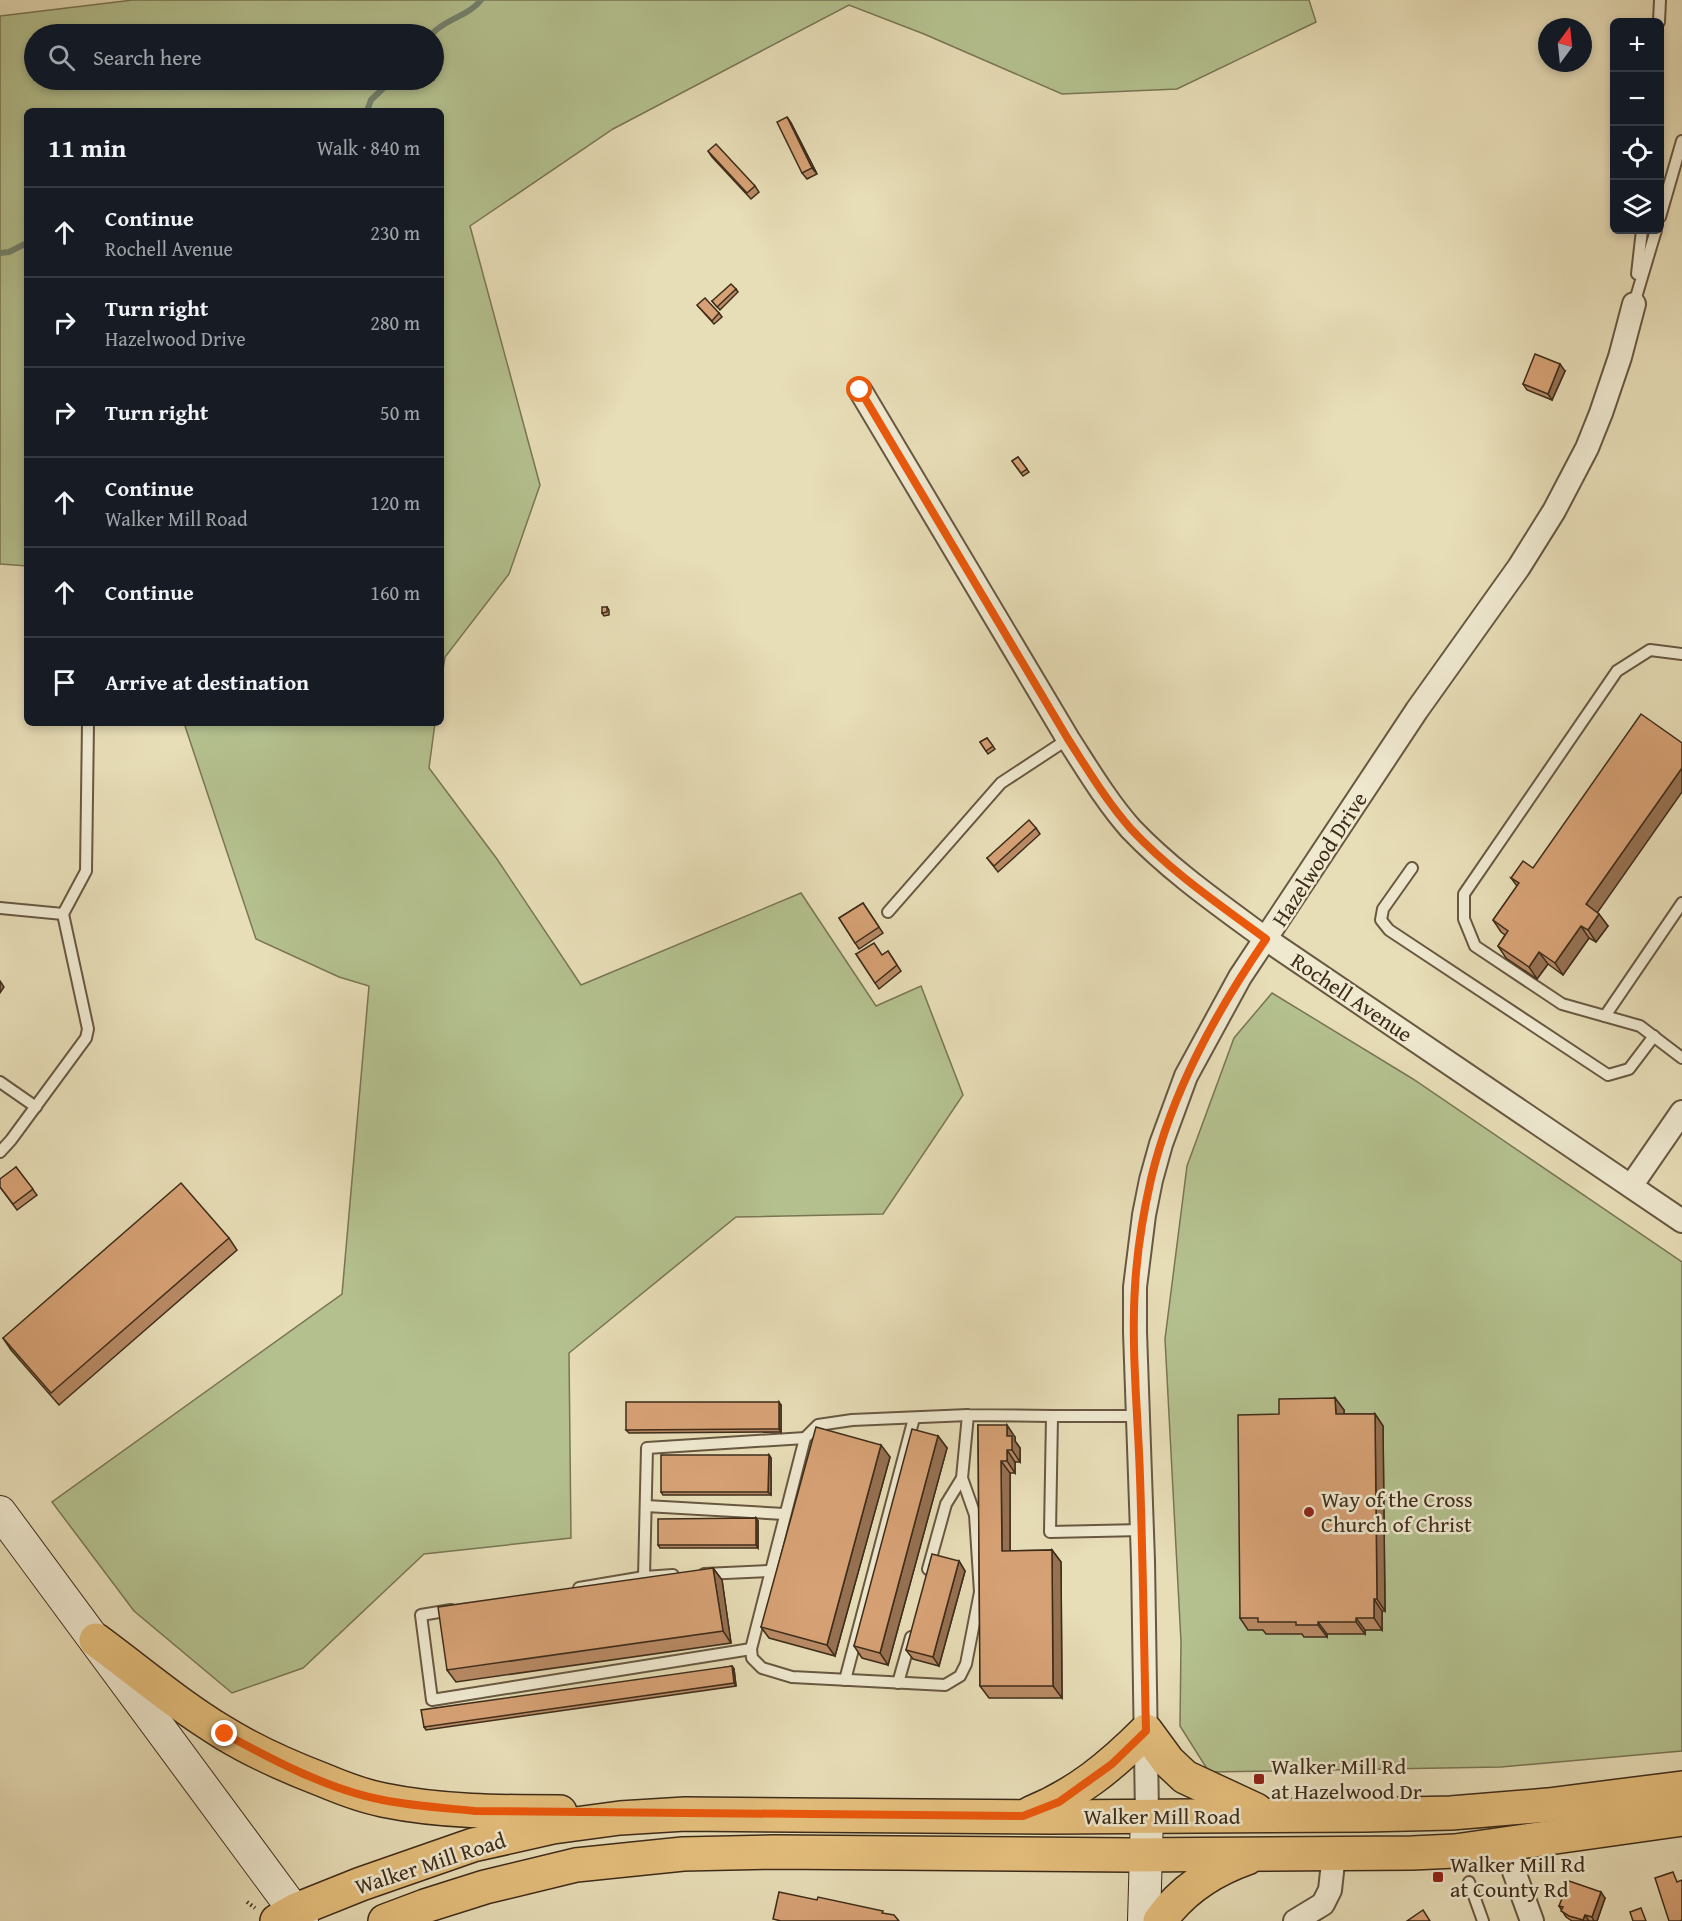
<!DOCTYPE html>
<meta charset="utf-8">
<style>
body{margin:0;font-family:"Gentium Book Plus",serif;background:#20242c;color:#f1f3f6}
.controls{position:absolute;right:18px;top:18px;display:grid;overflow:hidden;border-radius:9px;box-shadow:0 3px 9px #0003}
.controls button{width:54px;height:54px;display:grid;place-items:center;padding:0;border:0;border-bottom:2px solid #363941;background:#171b24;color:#f1f3f6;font:30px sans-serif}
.compass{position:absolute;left:1538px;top:18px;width:54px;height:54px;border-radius:50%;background:#171b24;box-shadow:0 3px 9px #0003;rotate:15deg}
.stop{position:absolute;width:18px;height:18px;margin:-14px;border:4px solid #ea580c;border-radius:50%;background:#fff}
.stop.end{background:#ea580c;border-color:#fff;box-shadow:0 2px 6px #0008}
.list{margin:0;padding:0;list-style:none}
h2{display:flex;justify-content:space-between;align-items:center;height:78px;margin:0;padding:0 24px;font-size:26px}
h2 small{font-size:20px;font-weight:400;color:#9ea1a6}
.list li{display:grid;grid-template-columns:39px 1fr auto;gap:18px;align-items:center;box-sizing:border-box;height:90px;padding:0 24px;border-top:2px solid #363941}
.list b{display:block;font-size:22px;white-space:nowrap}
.list p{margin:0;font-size:20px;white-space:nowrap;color:#9ea1a6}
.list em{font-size:20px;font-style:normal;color:#9ea1a6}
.icon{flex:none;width:33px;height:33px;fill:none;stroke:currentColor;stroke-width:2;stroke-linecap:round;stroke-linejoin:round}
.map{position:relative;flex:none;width:1682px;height:1921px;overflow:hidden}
.search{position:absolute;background:#171b24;box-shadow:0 3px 9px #0003;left:24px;top:24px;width:420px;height:66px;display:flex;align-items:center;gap:15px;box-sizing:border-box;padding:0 21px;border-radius:33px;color:#9ea1a6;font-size:22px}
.panel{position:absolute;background:#171b24;box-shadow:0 3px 9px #0003;left:24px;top:108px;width:420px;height:618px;border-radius:9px}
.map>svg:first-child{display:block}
</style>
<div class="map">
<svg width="1682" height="1921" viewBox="0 0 1682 1921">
<rect width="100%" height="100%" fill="#e7ddb7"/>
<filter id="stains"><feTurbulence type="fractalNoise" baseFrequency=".00333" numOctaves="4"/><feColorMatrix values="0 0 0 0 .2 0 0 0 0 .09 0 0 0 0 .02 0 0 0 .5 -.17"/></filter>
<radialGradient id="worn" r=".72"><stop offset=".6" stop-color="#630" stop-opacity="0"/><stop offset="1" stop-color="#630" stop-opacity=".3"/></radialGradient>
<g fill="#b4c18f" stroke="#797654" stroke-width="1.5" fill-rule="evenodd">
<path d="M133 0H1309L1316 22 1177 89 1062 94 924 34 849 5 613 129 470 226 540 485 509 574 445 657 441 683V111H27V566L0 564V16ZM434 34V80H34V34Z"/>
<polygon points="184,723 435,723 429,768 497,859 581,985 801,893 876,1006 921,986 963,1095 883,1214 736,1217 569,1353 571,1538 424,1554 303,1668 232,1693 134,1611 52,1502 342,1294 369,986 339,977 256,939"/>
<polygon points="1272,993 1413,1079 1682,1262 1682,1751 1501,1767 1209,1772 1180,1726 1181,1642 1165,1339 1187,1166 1234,1038"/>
</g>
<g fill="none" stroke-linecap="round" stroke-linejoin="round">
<g stroke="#74836f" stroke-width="6">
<path d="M432 34C445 19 469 16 481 0"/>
<polyline points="367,111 371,100 392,80"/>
<polyline points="0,253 9,252 27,243"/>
</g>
<defs>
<g id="lane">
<polyline points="1659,22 1660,0"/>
<polyline points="1660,217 1682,141"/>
<polyline points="1637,274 1642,230"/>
<polyline points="1634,304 1656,230"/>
<polyline points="1682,654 1650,650 1617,671 1464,894 1464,919 1475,946 1562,1004 1640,1026 1682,1058"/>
<polyline points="1412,868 1383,909 1381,920 1389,930 1608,1075 1629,1069 1654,1036"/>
<polyline points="0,908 63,914"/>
<polyline points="888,912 1001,783 1068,739"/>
<polyline points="1605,1016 1682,903"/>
<polyline points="0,1082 36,1107"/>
<polyline points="0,1152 11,1140 86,1038 88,1029 63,914 86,871 88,723"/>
<polyline points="968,1415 962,1478 975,1515 980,1592 966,1664 960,1676 945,1685 792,1677 762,1668 752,1658 751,1649 805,1438 818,1425 852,1420 968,1415 1052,1416"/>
<polyline points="1138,1416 1052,1416 1050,1532 1142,1530"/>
<polyline points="646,1506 784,1514"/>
<polyline points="928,1569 946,1504 962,1478"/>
<polyline points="704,1574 769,1571"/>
<polyline points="644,1577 647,1448 805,1438"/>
<polyline points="579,1588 644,1577 673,1575"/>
<polyline points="451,1610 421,1615 432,1700 751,1649"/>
<polyline points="845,1680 914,1418"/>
<polyline points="898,1683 911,1637"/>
<polyline points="1469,1882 1483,1921"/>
</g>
<g id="street">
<path d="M860 390 1068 739C1088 770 1107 802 1131 829 1171 871 1220 905 1266 939L1682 1221"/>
<polyline points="1631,1186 1682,1112"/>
<polyline points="1147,1815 1143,1561 1135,1332 1135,1287 1144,1215 1151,1180 1161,1144 1186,1076 1240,977 1417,710 1519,567 1554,511 1587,448 1601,413 1620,357 1634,304"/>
<polyline points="1504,1844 1532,1921"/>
<polyline points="1295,1921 1323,1904 1330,1890 1334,1854"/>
</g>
<g id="secondary">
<polyline points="0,1512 302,1921"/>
<polyline points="1144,1921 1147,1815"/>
</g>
<g id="primary">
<path d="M96 1640C138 1671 179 1706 224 1733 255 1752 289 1767 323 1780 342 1788 363 1796 383 1800 441 1812 501 1812 560 1812"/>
<path d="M1031 1813C1077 1794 1110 1767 1146 1731L1168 1761 1185 1777 1256 1810"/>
<polyline points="277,1921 296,1910 361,1884 473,1845 553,1827 620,1818 685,1814 1050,1817 1365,1815 1451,1813 1548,1805 1682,1788"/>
<polyline points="385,1921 425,1906 485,1887 576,1865 683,1854 775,1852 1130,1855 1412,1853 1455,1851 1682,1819"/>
<path d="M1160 1921C1181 1891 1213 1870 1247 1858"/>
</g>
</defs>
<use href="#lane" stroke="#685841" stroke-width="14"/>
<use href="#street" stroke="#685841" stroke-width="26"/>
<use href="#secondary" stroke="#3e2c1a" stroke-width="34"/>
<use href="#primary" stroke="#3e2c1a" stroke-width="36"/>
<polyline stroke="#3e2c1a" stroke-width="4" stroke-dasharray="1.5 3" stroke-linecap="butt" points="247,1902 255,1908"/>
<use href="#lane" stroke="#efe9d0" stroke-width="10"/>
<use href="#street" stroke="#efe9d0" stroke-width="22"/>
<use href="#secondary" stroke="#efe9d0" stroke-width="32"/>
<use href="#primary" stroke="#e4be7c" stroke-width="33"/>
</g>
<g fill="#b88a65" stroke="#3e2c1a" stroke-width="1.5">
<polygon points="787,117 791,123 817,174 807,179 802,173"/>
<polygon points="708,151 755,186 759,192 751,199 712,157"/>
<polygon points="736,289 738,292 720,310 712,301"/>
<polygon points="697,305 719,313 722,317 714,324"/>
<polygon points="1565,371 1552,400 1527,390 1523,384"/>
<polygon points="1018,457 1029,472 1023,476 1012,461"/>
<polygon points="607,607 609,610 609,615 604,616 602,613"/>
<polygon points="987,738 995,749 988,754 980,742"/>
<polygon points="1036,828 1040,834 998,872 987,858"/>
<polygon points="1511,878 1597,912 1608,926 1596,942 1589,938 1563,975 1548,964 1537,979 1506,958 1498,946 1505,935 1501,932 1493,920 1517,886"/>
<polygon points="863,903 883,933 859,949 839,918"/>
<polygon points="888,951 901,971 879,989 856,954 882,955"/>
<polygon points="16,1167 37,1195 17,1210 0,1187"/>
<polygon points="229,1238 237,1250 59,1405 11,1350 3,1338"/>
<polygon points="1335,1398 1344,1410 1344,1414 1375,1414 1383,1426 1385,1611 1382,1611 1382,1630 1365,1630 1365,1634 1327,1634 1327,1637 1304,1637 1302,1634 1266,1634 1263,1630 1248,1630 1240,1618 1279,1414"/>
<polygon points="781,1405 781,1432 629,1433 626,1430"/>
<polygon points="978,1425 1015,1437 1015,1441 1020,1448 1020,1462 1015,1462 1015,1473 1010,1473 1010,1551 1052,1550 1061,1562 1062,1698 989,1698 980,1686"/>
<polygon points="938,1436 947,1448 888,1665 862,1658 854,1646"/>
<polygon points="769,1455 771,1458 771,1495 663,1495 661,1492"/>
<polygon points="890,1457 835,1656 769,1638 761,1627"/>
<polygon points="756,1518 758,1521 758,1548 660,1548 658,1545"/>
<polygon points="959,1561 965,1571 939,1666 913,1659 906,1650"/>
<polygon points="713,1568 722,1580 731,1643 456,1682 447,1670"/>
<polygon points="732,1666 734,1669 736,1686 426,1730 424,1727"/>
<polygon points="1605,1898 1597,1921 1572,1921 1566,1917 1559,1906"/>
</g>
<g fill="#967152" stroke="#3e2c1a" stroke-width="1.5">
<polygon points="787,117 791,123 817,174 812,168"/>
<polygon points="1560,364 1565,371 1552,400 1548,394"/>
<polygon points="1682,768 1682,792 1595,916 1586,904"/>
<polygon points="1599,914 1608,926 1596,942 1588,930"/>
<polygon points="1581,926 1589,938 1563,975 1555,963"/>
<polygon points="1539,952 1548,964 1537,979 1529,967"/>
<polygon points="0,981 4,987 0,993"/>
<polygon points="1335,1398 1344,1410 1344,1426 1336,1414"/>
<polygon points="779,1402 781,1405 781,1432 779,1429"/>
<polygon points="1375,1414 1383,1426 1385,1611 1377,1599"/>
<polygon points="1007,1425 1015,1437 1015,1441 1020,1448 1020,1462 1012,1450 1007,1436"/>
<polygon points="938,1436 947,1448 888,1665 880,1653"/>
<polygon points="881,1445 890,1457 835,1656 827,1645"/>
<polygon points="1007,1450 1015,1462 1015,1473 1007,1461"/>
<polygon points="769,1455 771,1458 771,1495 768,1492"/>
<polygon points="1001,1461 1010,1473 1010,1563 1002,1551"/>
<polygon points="756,1518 758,1521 758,1548 756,1545"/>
<polygon points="1052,1550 1061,1562 1062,1698 1053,1686"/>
<polygon points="959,1561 965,1571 939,1666 933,1657"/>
<polygon points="713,1568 722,1580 731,1643 723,1631"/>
<polygon points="1374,1599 1382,1611 1382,1630 1374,1618"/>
<polygon points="1356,1618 1365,1630 1365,1634 1356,1622"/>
<polygon points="1318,1622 1327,1634 1327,1637 1318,1625"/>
<polygon points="732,1666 734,1669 736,1686 734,1683"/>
<polygon points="1601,1892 1605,1898 1597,1921 1594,1921 1592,1917"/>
<polygon points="1585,1915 1589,1921 1584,1921 1583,1920"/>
</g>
<g fill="#d6a175" stroke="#3e2c1a" stroke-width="1.5">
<polygon points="787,117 812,168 802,173 777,122"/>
<polygon points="716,144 755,186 747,193 708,151"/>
<polygon points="731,284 736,289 717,307 712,301"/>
<polygon points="705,298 719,313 712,321 697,305"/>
<polygon points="1535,354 1560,364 1548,394 1523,384"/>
<polygon points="1018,457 1027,469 1021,473 1012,461"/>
<polygon points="602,607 607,607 607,612 602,613"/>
<polygon points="1641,714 1682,743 1682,768 1586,904 1599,914 1588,930 1581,926 1555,963 1539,952 1529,967 1498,946 1508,931 1493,920 1519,883 1511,878 1523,861 1533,868"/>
<polygon points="987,738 993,746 986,751 980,742"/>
<polygon points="1029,820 1036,828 994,866 987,858"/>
<polygon points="863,903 879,927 855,943 839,918"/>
<polygon points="874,943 882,955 888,951 897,965 875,983 856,954"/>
<polygon points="16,1167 33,1189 13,1204 0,1187 0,1179"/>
<polygon points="181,1183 229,1238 51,1393 3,1338"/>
<polygon points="1335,1398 1336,1414 1375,1414 1377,1599 1374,1599 1374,1618 1356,1618 1356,1622 1318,1622 1318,1625 1296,1625 1296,1622 1258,1622 1258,1618 1240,1618 1238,1415 1279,1414 1279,1399"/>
<polygon points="626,1402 779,1402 779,1429 626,1430"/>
<polygon points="978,1425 1007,1425 1007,1436 1012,1436 1012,1450 1007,1450 1007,1461 1001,1461 1002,1551 1052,1550 1053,1686 980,1686"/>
<polygon points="816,1427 881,1445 827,1645 761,1627"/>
<polygon points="912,1429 938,1436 880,1653 854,1646"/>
<polygon points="661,1455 769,1455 768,1492 661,1492"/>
<polygon points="756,1518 756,1545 658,1545 658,1519"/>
<polygon points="932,1554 959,1561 933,1657 906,1650"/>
<polygon points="713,1568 723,1631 447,1670 438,1607"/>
<polygon points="732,1666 734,1683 424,1727 421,1710"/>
<polygon points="1673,1872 1677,1882 1682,1880 1682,1920 1680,1921 1669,1921 1655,1878"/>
<polygon points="1569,1881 1601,1892 1592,1917 1585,1915 1583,1920 1569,1916 1561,1911 1563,1907 1559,1906"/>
<polygon points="779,1892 817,1900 818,1897 883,1911 882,1913 894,1915 899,1921 781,1921 773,1919"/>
<polygon points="1641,1908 1646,1921 1633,1921 1630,1912"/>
<polygon points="1423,1910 1430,1921 1407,1921"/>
</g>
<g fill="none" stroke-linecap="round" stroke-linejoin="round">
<path stroke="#ea580c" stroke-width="8" d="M225 1734C273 1760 329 1790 383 1800 413 1806 445 1808 475 1811L1023 1816 1059 1802 1112 1764 1146 1731C1144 1647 1143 1562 1140 1477 1138 1414 1131 1349 1135 1287 1137 1251 1143 1214 1151 1179 1172 1091 1216 1012 1266 939 1220 905 1170 871 1131 829 1107 802 1088 770 1068 739L860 390"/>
</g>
<g fill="#8f2418" stroke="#efe9d0" stroke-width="2">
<circle cx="1309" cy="1512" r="6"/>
<rect x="1253" y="1773" width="12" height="12" rx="3"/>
<rect x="1432" y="1871" width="12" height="12" rx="3"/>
</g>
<g text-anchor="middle" stroke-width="5" stroke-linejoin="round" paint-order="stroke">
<g font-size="22" fill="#3e2c1a" stroke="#efe9d0">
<text transform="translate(1319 859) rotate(-57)" y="8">Hazelwood Drive</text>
<text transform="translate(1352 997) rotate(34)" y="8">Rochell Avenue</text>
<text x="1162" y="1824">Walker Mill Road</text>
<text transform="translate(430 1863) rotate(-18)" y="8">Walker Mill Road</text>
</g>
<g font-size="22" fill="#3e2c1a" stroke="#efe9d0" text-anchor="start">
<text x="1321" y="1507">Way of the Cross<tspan x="1321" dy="25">Church of Christ</tspan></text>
<text x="1271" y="1774">Walker Mill Rd<tspan x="1271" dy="25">at Hazelwood Dr</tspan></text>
<text x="1450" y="1872">Walker Mill Rd<tspan x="1450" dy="25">at County Rd</tspan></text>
</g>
</g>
<rect width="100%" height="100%" filter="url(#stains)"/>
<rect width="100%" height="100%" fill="url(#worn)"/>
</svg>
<div class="controls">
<button>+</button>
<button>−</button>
<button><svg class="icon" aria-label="locate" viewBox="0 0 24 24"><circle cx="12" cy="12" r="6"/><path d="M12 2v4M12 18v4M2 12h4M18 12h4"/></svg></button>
<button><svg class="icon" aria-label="layers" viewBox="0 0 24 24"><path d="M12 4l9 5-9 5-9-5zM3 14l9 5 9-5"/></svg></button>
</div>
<svg class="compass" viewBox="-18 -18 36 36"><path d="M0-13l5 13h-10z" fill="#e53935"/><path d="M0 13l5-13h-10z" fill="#9ea1a6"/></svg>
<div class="stop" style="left:860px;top:390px"></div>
<div class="stop end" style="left:225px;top:1734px"></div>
<div class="search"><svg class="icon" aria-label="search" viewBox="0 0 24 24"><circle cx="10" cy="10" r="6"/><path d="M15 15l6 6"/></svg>Search here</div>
<section class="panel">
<h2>11 min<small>Walk · 840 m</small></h2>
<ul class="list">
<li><svg class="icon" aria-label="ahead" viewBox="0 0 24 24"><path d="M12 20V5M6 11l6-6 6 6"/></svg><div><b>Continue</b><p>Rochell Avenue</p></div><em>230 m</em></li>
<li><svg class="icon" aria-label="right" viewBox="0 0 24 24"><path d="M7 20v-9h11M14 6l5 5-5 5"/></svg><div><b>Turn right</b><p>Hazelwood Drive</p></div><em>280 m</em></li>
<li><svg class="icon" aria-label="right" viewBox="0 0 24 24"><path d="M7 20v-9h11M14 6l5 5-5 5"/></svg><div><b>Turn right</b></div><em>50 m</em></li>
<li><svg class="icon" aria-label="ahead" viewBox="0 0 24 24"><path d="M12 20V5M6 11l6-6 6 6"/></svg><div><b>Continue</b><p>Walker Mill Road</p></div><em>120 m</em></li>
<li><svg class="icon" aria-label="ahead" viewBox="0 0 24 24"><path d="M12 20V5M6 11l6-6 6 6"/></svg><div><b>Continue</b></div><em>160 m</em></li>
<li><svg class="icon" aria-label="arrive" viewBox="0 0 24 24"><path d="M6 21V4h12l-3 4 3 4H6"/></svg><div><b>Arrive at destination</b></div></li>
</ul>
</section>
</div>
